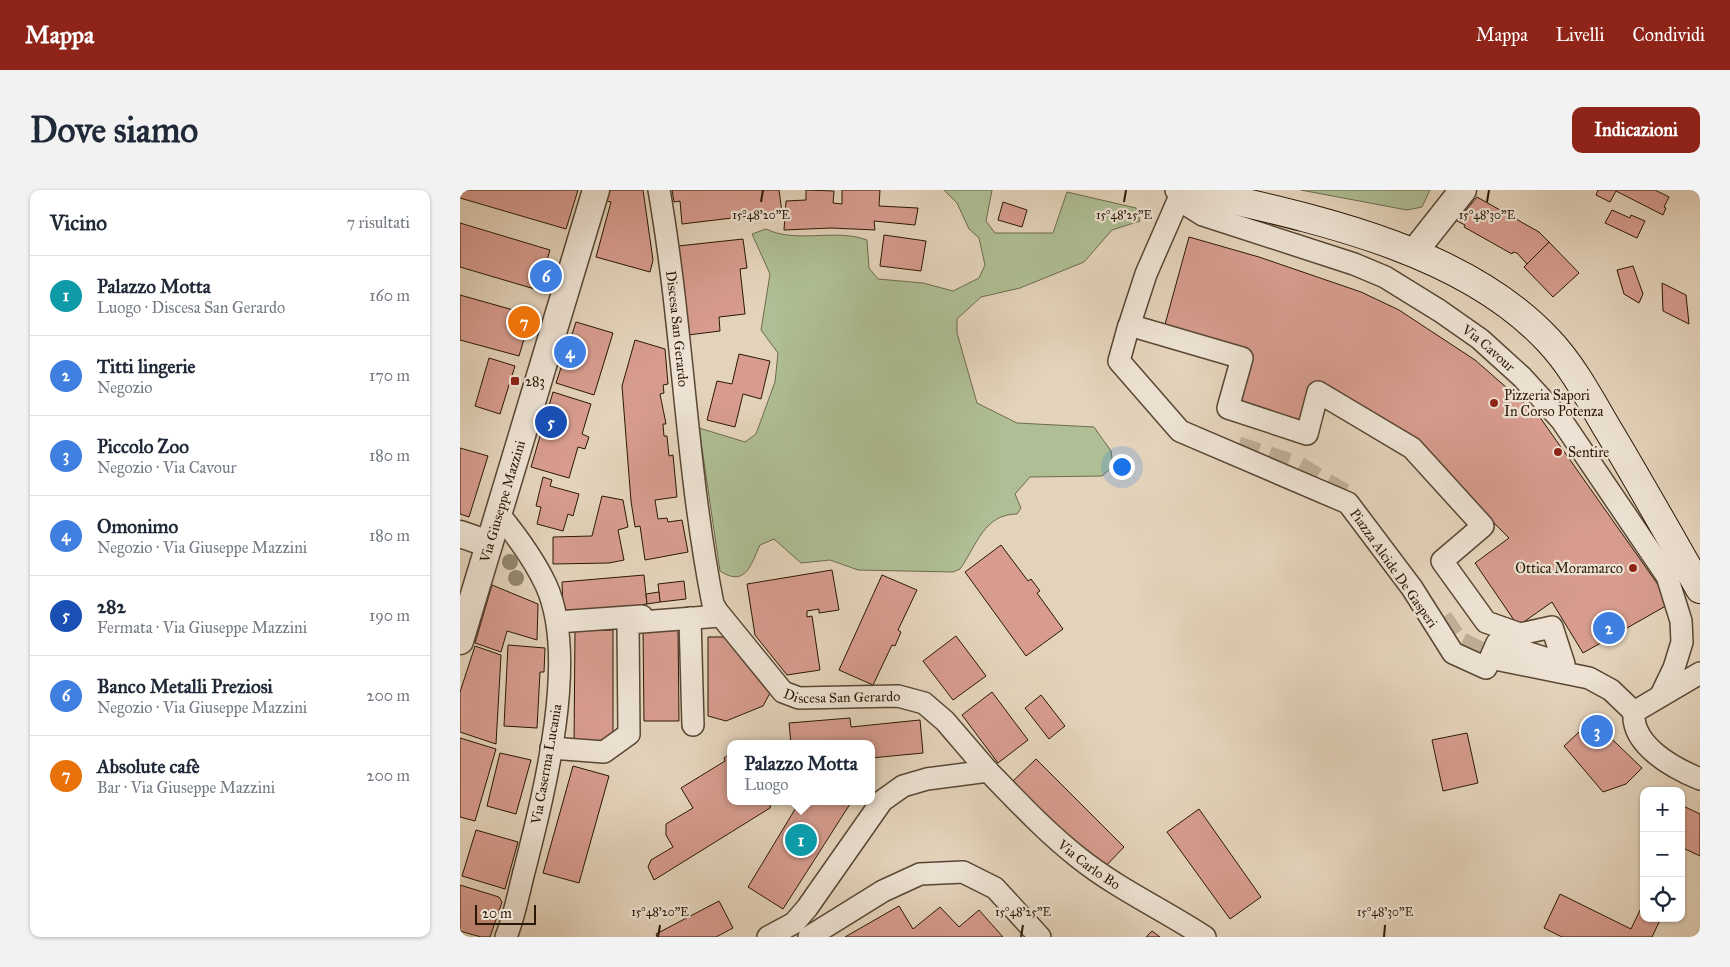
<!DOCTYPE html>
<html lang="it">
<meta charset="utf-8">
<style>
body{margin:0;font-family:"IM FELL Great Primer",serif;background:#f2f2f3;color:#1f2937}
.controls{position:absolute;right:15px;bottom:15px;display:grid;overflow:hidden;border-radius:10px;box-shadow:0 1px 4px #0004}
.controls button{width:45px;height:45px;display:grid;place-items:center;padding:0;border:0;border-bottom:1px solid #e0e1e3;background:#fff;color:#1f2937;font:25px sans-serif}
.scale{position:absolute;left:15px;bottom:12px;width:61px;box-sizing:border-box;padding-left:5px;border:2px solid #2a1806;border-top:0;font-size:14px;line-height:18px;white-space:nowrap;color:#2a1806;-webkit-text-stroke:4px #ede2d3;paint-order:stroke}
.you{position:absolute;left:661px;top:276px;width:18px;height:18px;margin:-12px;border:4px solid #fff;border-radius:50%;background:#1a73e8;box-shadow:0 0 0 8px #1a73e833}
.badge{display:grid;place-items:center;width:32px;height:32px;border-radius:50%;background:#8f2418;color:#fff;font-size:16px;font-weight:700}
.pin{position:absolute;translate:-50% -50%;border:2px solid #fff;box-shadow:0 1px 5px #0006}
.popup{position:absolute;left:267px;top:550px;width:148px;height:65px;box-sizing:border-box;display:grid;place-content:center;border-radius:10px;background:#fff;filter:drop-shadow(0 1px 4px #0005);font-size:16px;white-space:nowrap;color:#747a83}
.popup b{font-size:19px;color:#1f2937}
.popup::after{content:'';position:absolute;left:50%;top:100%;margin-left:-10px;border:10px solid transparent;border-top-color:#fff}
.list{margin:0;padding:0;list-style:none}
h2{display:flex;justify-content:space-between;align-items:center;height:65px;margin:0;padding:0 20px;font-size:21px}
h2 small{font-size:16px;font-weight:400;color:#747a83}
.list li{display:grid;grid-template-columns:32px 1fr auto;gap:15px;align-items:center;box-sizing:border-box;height:80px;padding:0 20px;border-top:1px solid #e0e1e3}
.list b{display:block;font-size:19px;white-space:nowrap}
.list p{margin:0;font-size:16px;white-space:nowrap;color:#747a83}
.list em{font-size:16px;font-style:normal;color:#747a83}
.icon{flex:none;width:28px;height:28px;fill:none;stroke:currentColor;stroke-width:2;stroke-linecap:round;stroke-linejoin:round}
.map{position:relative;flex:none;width:1240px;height:747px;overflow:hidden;border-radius:10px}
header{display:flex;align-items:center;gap:30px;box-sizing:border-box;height:70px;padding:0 25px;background:#8f2418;color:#fff}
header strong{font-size:24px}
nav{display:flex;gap:28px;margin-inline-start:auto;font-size:18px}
.intro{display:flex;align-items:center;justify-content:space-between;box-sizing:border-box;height:120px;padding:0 30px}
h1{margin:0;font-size:35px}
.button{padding:12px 22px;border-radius:10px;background:#8f2418;color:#fff;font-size:18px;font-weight:700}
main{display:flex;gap:30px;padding:0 30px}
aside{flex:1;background:#fff;border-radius:10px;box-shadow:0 1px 4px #0004}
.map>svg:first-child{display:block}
</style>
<header>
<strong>Mappa</strong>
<nav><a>Mappa</a><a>Livelli</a><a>Condividi</a></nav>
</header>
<div class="intro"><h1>Dove siamo</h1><a class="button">Indicazioni</a></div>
<main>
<aside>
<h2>Vicino<small>7 risultati</small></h2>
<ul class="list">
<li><span class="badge" style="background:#0f9aa8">1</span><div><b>Palazzo Motta</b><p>Luogo · Discesa San Gerardo</p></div><em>160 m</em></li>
<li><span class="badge" style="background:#3f7fe0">2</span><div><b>Titti lingerie</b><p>Negozio</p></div><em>170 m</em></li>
<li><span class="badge" style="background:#3f7fe0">3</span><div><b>Piccolo Zoo</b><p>Negozio · Via Cavour</p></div><em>180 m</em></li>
<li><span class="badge" style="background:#3f7fe0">4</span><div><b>Omonimo</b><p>Negozio · Via Giuseppe Mazzini</p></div><em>180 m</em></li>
<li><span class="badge" style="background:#1a4fb4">5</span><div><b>282</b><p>Fermata · Via Giuseppe Mazzini</p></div><em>190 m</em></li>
<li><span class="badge" style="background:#3f7fe0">6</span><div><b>Banco Metalli Preziosi</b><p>Negozio · Via Giuseppe Mazzini</p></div><em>200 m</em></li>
<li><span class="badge" style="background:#e8710a">7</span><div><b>Absolute cafè</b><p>Bar · Via Giuseppe Mazzini</p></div><em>200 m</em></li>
</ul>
</aside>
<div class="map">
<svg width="1240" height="747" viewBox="0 0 1240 747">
<rect width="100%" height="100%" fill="#e4d3bb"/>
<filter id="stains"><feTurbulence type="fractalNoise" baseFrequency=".004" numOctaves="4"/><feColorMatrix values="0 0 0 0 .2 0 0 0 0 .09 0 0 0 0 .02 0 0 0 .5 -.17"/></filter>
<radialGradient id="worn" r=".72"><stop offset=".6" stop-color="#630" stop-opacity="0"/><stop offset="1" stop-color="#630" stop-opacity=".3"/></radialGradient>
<g fill="#afbe94" stroke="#6c6b4d">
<path d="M484 0H532L526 31 535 43H593L607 2 676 18 680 31 652 40 624 72 560 98 521 107 497 129V143L517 213 557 233 634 237 651 261 653 276 642 286 570 287 555 304 561 318 557 324C524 324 517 355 500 379L493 382 398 380 370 370 341 373 314 349 300 355C291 374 286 398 260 381L239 238 285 252 296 244 315 192 318 163 301 140 310 84 292 44 306 39C337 54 374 38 407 50L409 78 418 89 463 93 493 101 519 88 525 75 519 48 509 39 497 13Z"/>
<polygon points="841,0 970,0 962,17 947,20"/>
</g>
<g fill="#d79c8e" stroke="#2a1806">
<polygon points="0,0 118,0 106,39 0,8"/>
<polygon points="150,0 183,0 193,70 190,82 136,67 151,12 146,11"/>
<polygon points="212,0 319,0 322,22 222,34 220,11 214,12"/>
<polygon points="346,0 374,1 373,13 382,14 382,0 420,0 419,16 458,18 455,35 414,31 415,40 371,38 324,40 326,11 346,10"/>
<polygon points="1138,0 1195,0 1209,7 1204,17 1206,18 1203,25 1156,1 1150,12 1136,5"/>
<polygon points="1017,7 1079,42 1089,52 1067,74 1057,63 1053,62 1052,64 1004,37 1005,35 997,31"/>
<polygon points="543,12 567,20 562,37 538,30"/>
<polygon points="1152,20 1170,28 1171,25 1185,31 1177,48 1145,33"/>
<polygon points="0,33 90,60 78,100 0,77"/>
<polygon points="424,45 466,51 461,81 420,76"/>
<polygon points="729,47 799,67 901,102 939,120 1015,170 1079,226 1211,413 1123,463 1092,412 1058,436 1015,373 1049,348 952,251 856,192 843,237 776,218 790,166 704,138"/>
<polygon points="283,49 287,78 280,79 285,124 259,127 260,141 228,145 218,56"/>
<polygon points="1089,52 1119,83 1093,107 1064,77"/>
<polygon points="1173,76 1183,104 1179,113 1164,104 1157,80"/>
<polygon points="1202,93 1226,105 1229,134 1203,121"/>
<polygon points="0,105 71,125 59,166 0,150"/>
<polygon points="116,132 153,143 134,205 96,193"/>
<polygon points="175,150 205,159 208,194 203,195 204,203 200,204 206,234 203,234 204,246 207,246 209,266 213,265 217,307 195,310 198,329 207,328 208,332 222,330 228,362 185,370 180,336 175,337 171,311 162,196"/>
<polygon points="279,164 310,171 301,209 283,204 275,237 247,230 257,191 272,194"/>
<polygon points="29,168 55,176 40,224 15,216"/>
<polygon points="93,202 131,214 122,244 129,247 125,259 118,257 109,288 71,277"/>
<polygon points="0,258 28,266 9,327 0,324"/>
<polygon points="83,287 92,290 90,296 119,304 113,326 108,324 103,341 77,334 81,317 76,316"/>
<polygon points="142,306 163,310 168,337 158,340 164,370 149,373 93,374 93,347 132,346"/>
<polygon points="541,355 568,391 571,389 580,401 577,403 603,439 566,466 505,382"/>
<polygon points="372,380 379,420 359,423 359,419 347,421 347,427 352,426 360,480 327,485 295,445 287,394"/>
<polygon points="184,385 187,414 149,419 103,420 102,392"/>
<polygon points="422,385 457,400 438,440 441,442 435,456 432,455 413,495 379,480"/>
<polygon points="224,391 226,409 200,412 198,394"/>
<polygon points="32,395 78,414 77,450 47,441 41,462 15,453"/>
<polygon points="199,402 200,412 187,414 186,404"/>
<polygon points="183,438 218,438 219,531 184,531"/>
<polygon points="153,440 153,554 114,554 115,441"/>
<polygon points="496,446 526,486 493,510 463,471"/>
<polygon points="248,447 267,447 310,503 303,516 266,531 248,526"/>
<polygon points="48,455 85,458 84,482 80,482 77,538 44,536"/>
<polygon points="15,456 41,465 36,554 0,542 0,502"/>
<polygon points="532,502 568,550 538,573 502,525"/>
<polygon points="581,505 605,536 589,549 565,518"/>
<polygon points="390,528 391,537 460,530 463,563 411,568 411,554 331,554 329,533"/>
<polygon points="1132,530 1182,578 1166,594 1143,602 1104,556"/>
<polygon points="1007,543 1018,593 983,601 972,550"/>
<polygon points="0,548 36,559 15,631 0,627"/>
<polygon points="40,563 71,570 56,624 27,616"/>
<polygon points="271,563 271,611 311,611 310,618 194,690 188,677 191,670 213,657 206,645 206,634 233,618 221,598 265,571 264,568"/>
<polygon points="576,569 664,657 642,680 553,591"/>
<polygon points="113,576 149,586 119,693 83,683"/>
<polygon points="340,611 385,611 390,614 323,719 288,697"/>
<polygon points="1221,615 1240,624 1240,666 1221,657"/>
<polygon points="739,619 801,707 770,729 707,642"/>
<polygon points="16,640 58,652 45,699 2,686"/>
<polygon points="0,695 39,707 42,712 30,747 21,747 0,741"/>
<polygon points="1100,704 1171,739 1183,714 1184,728 1201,728 1192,747 1102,747 1084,738"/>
<polygon points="259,711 273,738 256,747 197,747 196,744"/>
<polygon points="439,716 453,739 480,717 499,737 519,720 543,747 385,747"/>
<polygon points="692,741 700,747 686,747"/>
</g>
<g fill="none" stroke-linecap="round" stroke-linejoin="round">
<g stroke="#bfae97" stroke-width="21" stroke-dasharray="21 11" stroke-linecap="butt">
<polyline points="778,257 837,276 884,304"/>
<polyline points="982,428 998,451 1035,469"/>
</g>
<defs>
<g id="minor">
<path id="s1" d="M199 0C223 137 226 278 253 414L257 421 323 502 339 508 438 506 464 513 485 531 528 581 467 589 443 596 422 611 347 718 334 733 308 747"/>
<path id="s2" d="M716 0 724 13 743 25 894 74 925 87 980 121 1020 149 1062 187 1102 231 1207 386 1221 431 1222 452 1214 478 1201 505"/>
<polyline points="671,130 686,84 720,6"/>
<polygon points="669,135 782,168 768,218 847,244 858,202 952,258 1023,336 982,371 1026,432 1060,444 1092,437 1104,474 1037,453 1026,478 993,463 952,398 888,313 720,241 659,171"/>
<path d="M38 323C56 345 74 369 86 395 119 467 84 603 65 678 59 700 55 725 46 747"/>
<polyline points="230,428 233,535"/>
<polyline points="97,432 182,426"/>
<polyline points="1035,469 1129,488 1151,500 1174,522"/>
<path d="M1240 483 1174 522C1171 555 1213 578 1240 589"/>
<polyline points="91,558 144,562 169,544 168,433 260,426"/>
<path id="s3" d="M528 581C557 611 586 642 619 668 658 699 704 720 745 747"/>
<polyline points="349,747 423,701 460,684 503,682 535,698 580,747"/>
</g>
<g id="tertiary">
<polyline points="954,62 1003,0"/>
<polyline points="0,344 29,354"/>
<path id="s4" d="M0 451 136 0"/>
</g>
<path id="secondary" d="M730 0C850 28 1001 57 1088 150 1112 175 1130 209 1147 238 1179 291 1209 345 1240 399"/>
</defs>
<use href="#minor" stroke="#584733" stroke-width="24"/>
<use href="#tertiary" stroke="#584733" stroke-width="29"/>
<use href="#secondary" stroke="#2a1806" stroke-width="30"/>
<use href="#minor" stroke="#ede2d3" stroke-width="21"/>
<use href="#tertiary" stroke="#ede2d3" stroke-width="26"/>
<use href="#secondary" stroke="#ede2d3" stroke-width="28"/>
</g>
<g fill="#94886f">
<circle cx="50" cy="372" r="8"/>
<circle cx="56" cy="388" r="8"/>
</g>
<path fill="none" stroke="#2a1806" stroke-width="2" d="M301 12 303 0M664 12 666 0M1027 12 1029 0M198 747 200 735M561 747 563 735M924 747 925 735"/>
<g fill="#8f2418" stroke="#ede2d3" stroke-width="2">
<rect x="50" y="186" width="10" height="10" rx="2.5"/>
<circle cx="1034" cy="213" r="5"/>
<circle cx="1098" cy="262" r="5"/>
<circle cx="1173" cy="378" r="5"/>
</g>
<g text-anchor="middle" stroke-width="4.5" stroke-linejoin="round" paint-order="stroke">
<g font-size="14" fill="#2a1806" stroke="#ede2d3">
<text dy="5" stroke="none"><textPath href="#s1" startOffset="140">Discesa San Gerardo</textPath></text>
<text dy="5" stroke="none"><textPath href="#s2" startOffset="356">Via Cavour</textPath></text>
<text dy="5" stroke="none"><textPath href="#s4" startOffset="146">Via Giuseppe Mazzini</textPath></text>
<text transform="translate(934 378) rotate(55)" y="5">Piazza Alcide De Gasperi</text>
<text dy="5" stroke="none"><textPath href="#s1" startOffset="590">Discesa San Gerardo</textPath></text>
<text transform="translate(86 574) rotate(-80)" y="5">Via Caserma Lucania</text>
<text dy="5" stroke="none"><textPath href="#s3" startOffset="138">Via Carlo Bo</textPath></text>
</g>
<g font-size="14" fill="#2a1806" stroke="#ede2d3" text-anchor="start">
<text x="65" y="196">283</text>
<text x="1044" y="210">Pizzeria Sapori<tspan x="1044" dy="16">In Corso Potenza</tspan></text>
<text x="1108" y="267">Sentire</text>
<text x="1163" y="383" text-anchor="end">Ottica Moramarco</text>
</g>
</g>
<g font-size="12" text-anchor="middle" fill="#2a1806" stroke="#ede2d3" stroke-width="4.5" stroke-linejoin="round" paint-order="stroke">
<text x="301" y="29">15°48'20"E</text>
<text x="664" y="29">15°48'25"E</text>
<text x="1027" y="29">15°48'30"E</text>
<text x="200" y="726">15°48'20"E</text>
<text x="563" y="726">15°48'25"E</text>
<text x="925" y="726">15°48'30"E</text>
</g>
<rect width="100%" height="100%" filter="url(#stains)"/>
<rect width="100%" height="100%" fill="url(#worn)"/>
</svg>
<div class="controls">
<button>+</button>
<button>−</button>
<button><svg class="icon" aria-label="locate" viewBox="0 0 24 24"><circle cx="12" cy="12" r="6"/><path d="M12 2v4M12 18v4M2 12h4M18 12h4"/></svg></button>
</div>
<div class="scale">20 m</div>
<div class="you"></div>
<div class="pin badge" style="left:341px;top:650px;background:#0f9aa8">1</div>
<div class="popup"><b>Palazzo Motta</b>Luogo</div>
<div class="pin badge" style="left:1149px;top:438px;background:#3f7fe0">2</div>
<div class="pin badge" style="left:1137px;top:541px;background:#3f7fe0">3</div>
<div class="pin badge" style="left:110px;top:162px;background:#3f7fe0">4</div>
<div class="pin badge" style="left:91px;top:232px;background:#1a4fb4">5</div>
<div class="pin badge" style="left:86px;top:86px;background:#3f7fe0">6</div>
<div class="pin badge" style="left:64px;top:132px;background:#e8710a">7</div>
</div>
</main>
